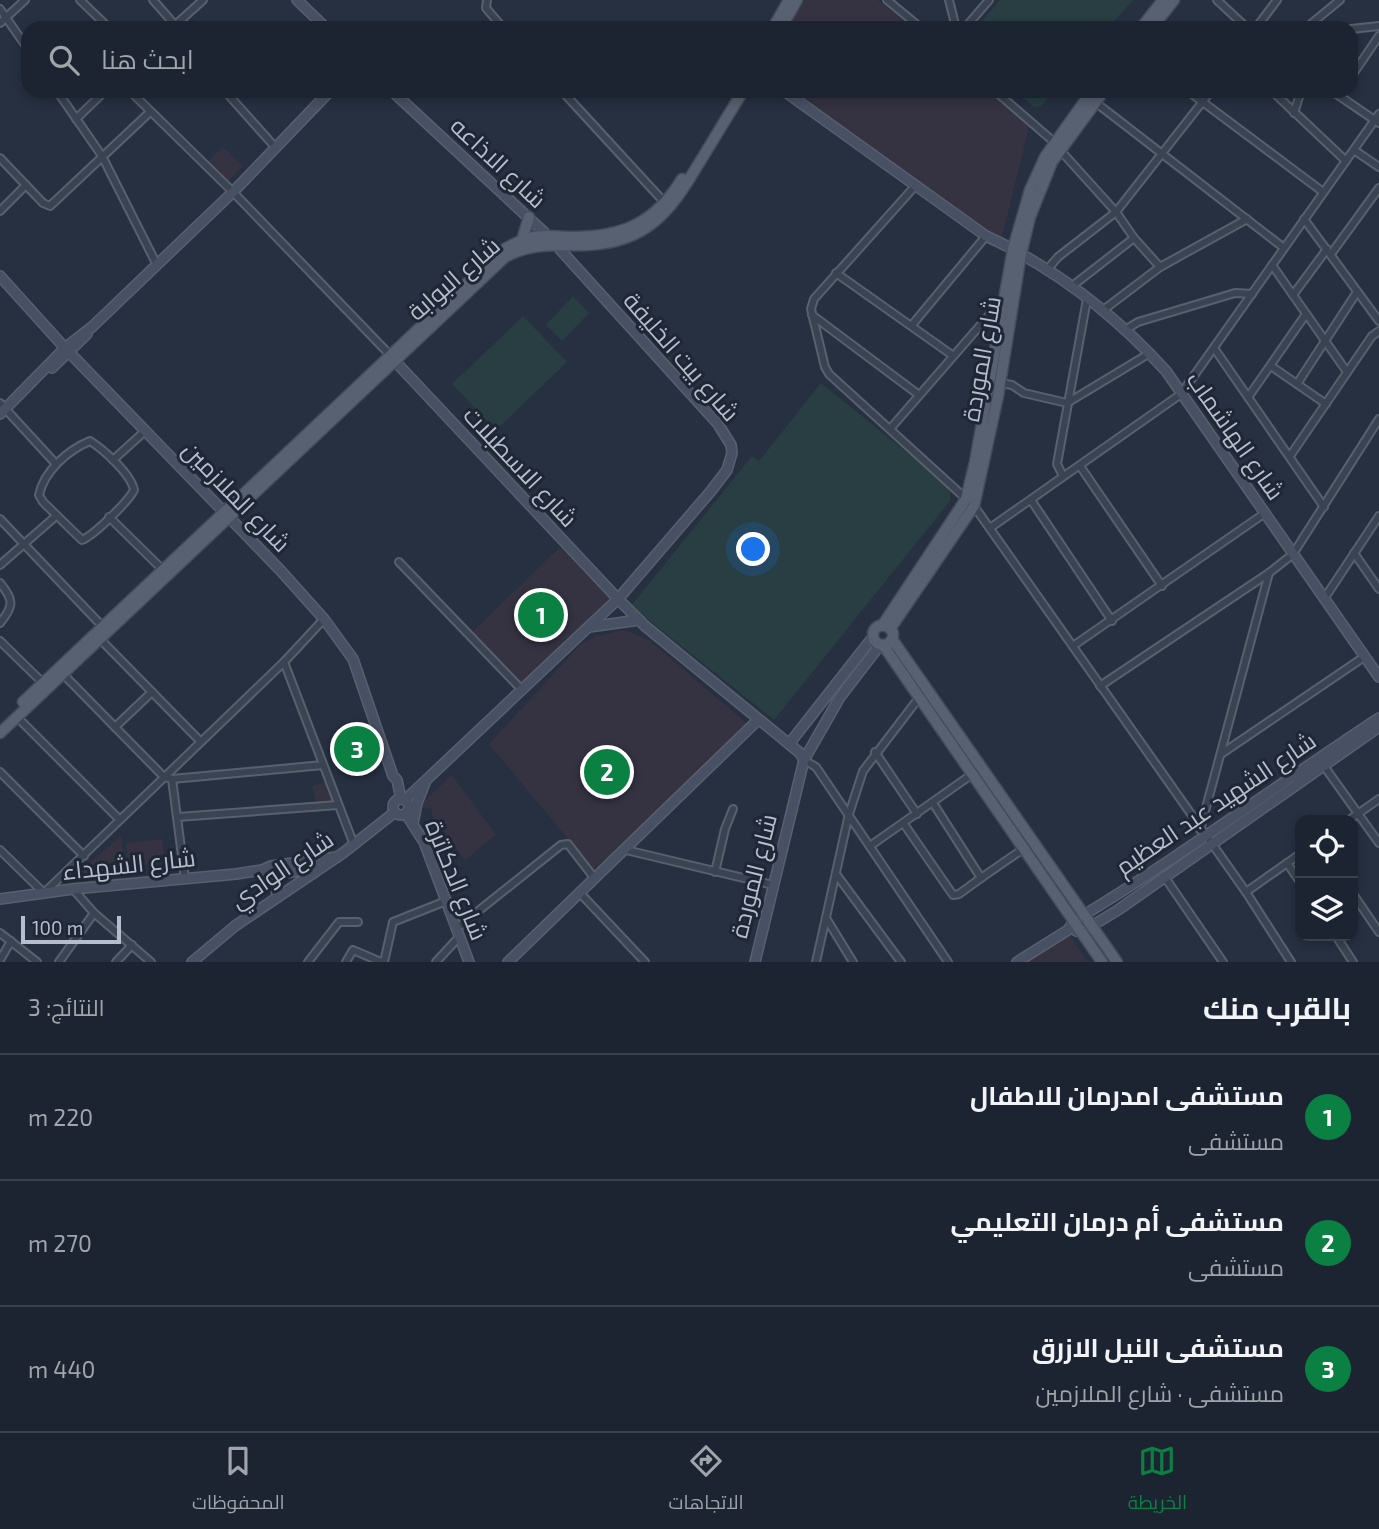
<!DOCTYPE html>
<html lang="ar">
<meta charset="utf-8">
<style>
body{margin:0;font-family:"Exo 2",Cairo,sans-serif;background:#252c39;color:#f1f3f6;direction:rtl}
.controls{position:absolute;right:21px;bottom:21px;display:grid;overflow:hidden;border-radius:14px;box-shadow:0 4px 10px #0003}
.controls button{width:63px;height:63px;display:grid;place-items:center;padding:0;border:0;border-bottom:2px solid #3a414d;background:#1c2431;color:#f1f3f6;font:35px sans-serif}
.scale{position:absolute;left:21px;bottom:18px;width:100px;box-sizing:border-box;padding-left:7px;border:4px solid #b7becb;border-top:0;font-size:19px;line-height:24px;white-space:nowrap;color:#b7becb;-webkit-text-stroke:5px #1f2736;paint-order:stroke}
.you{position:absolute;left:754px;top:550px;width:24px;height:24px;margin:-18px;border:5px solid #fff;border-radius:50%;background:#1a73e8;box-shadow:0 0 0 10px #1a73e833}
.badge{display:grid;place-items:center;width:46px;height:46px;border-radius:50%;background:#0b8043;color:#fff;font-size:23px;font-weight:700}
.pin{position:absolute;translate:-50% -50%;border:4px solid #fff;box-shadow:0 2px 7px #0006}
.list{margin:0;padding:0;list-style:none}
h2{display:flex;justify-content:space-between;align-items:center;height:91px;margin:0;padding:0 28px;font-size:30px}
h2 small{font-size:23px;font-weight:400;color:#a0a4ab}
.list li{display:grid;grid-template-columns:46px 1fr auto;gap:21px;align-items:center;box-sizing:border-box;height:126px;padding:0 28px;border-top:2px solid #3a414d}
.list b{display:block;font-size:26px;white-space:nowrap}
.list p{margin:0;font-size:23px;white-space:nowrap;color:#a0a4ab}
.list em{font-size:23px;font-style:normal;color:#a0a4ab}
.icon{flex:none;width:38px;height:38px;fill:none;stroke:currentColor;stroke-width:2;stroke-linecap:round;stroke-linejoin:round}
.map{position:relative;flex:none;width:1379px;height:962px;overflow:hidden;direction:ltr}
.search{position:absolute;background:#1c2431;box-shadow:0 4px 10px #0003;left:21px;right:21px;top:21px;height:77px;display:flex;align-items:center;gap:18px;box-sizing:border-box;padding:0 24px;border-radius:21px;color:#a0a4ab;font-size:26px}
.sheet{height:469px;background:#1c2431}
nav{display:flex;justify-content:space-around;align-items:center;box-sizing:border-box;height:98px;border-top:2px solid #3a414d;background:#1c2431;font-size:19px;color:#a0a4ab}
nav a{display:grid;justify-items:center;gap:4px}
nav .on{color:#0b8043}
.map>svg:first-child{display:block}
</style>
<div class="map">
<svg width="1379" height="962" viewBox="0 0 1379 962">
<rect width="100%" height="100%" fill="#263041"/>
<g fill="#353242">
<polygon points="804,0 878,0 911,28 788,28"/>
<polygon points="788,91 986,91 1029,127 1001,241"/>
<polygon points="223,147 243,166 226,183 206,164"/>
<polygon points="560,547 610,598 522,684 472,632"/>
<polygon points="625,630 649,640 750,726 673,800 593,869 489,744 580,645 596,636"/>
<polygon points="364,723 379,765 351,774 336,733"/>
<polygon points="452,775 496,835 465,860 432,816 432,809 423,808 421,804"/>
<polygon points="326,781 332,803 317,805 312,786"/>
<polygon points="121,836 125,872 72,878"/>
<polygon points="162,839 165,862 129,867 126,843"/>
<polygon points="1068,933 1088,962 1026,962"/>
</g>
<g fill="#283e42">
<polygon points="1000,0 1133,0 1108,28 976,28"/>
<polygon points="1015,91 1054,91 1041,106 1034,107"/>
<polygon points="573,296 589,313 562,341 546,325"/>
<polygon points="523,316 567,362 496,430 452,384"/>
<polygon points="821,383 946,484 950,492 950,501 774,720 631,606 752,456 759,461"/>
</g>
<g fill="none" stroke-linecap="round" stroke-linejoin="round">
<defs>
<g id="street">
<polyline points="80,0 109,28"/>
<polyline points="153,0 175,25"/>
<polyline points="487,0 486,8 503,28"/>
<polyline points="887,0 921,28"/>
<polyline points="949,0 956,28"/>
<polyline points="1217,0 1247,28"/>
<polyline points="0,9 28,49"/>
<polyline points="0,23 25,0"/>
<polyline points="172,28 203,0"/>
<polyline points="965,28 989,0"/>
<polyline points="1256,28 1277,0"/>
<polyline points="1306,28 1340,0"/>
<polyline points="1351,29 1379,26"/>
<polyline points="1351,77 1379,36"/>
<polyline points="57,91 102,156 157,265"/>
<polyline points="130,91 233,192 390,355"/>
<polyline points="225,91 275,147"/>
<polyline points="562,91 665,203"/>
<polyline points="995,91 1054,142 1060,150 1116,212 1134,238 1160,267"/>
<polyline points="1188,91 1323,192"/>
<polyline points="1272,91 1346,161"/>
<polyline points="1332,91 1379,123"/>
<polyline points="1095,102 1284,248"/>
<polyline points="1294,113 1301,91"/>
<polyline points="76,119 105,91"/>
<polyline points="1354,150 1379,167"/>
<polyline points="0,158 43,203 50,206 150,112"/>
<polyline points="916,185 814,299 811,309 825,367 829,374 974,506 1246,892 1291,962"/>
<polyline points="0,211 26,185"/>
<polyline points="1304,219 1379,321"/>
<polyline points="1331,254 1379,188"/>
<polyline points="1272,265 1347,372"/>
<polyline points="1047,270 1058,257 1116,212 1211,91"/>
<polyline points="836,273 952,355"/>
<polyline points="1071,287 1134,238"/>
<polyline points="1293,295 1327,249"/>
<polyline points="1102,311 1160,267 1247,219"/>
<polyline points="812,315 919,395"/>
<polyline points="912,325 986,236"/>
<polyline points="1125,330 1138,322 1235,293 1252,294"/>
<polyline points="1214,348 1324,507"/>
<polyline points="1271,366 1326,404"/>
<polyline points="1000,383 1012,385 1024,393 1067,403 1150,353"/>
<polyline points="1297,384 1357,292"/>
<polyline points="1249,396 1306,314"/>
<polyline points="0,403 56,464"/>
<polyline points="890,429 1004,298"/>
<path d="M90 441C103 449 131 474 134 490 128 502 94 535 82 540L43 502 39 495C44 471 68 450 90 441Z"/>
<polyline points="1290,456 1372,336 1379,331"/>
<polyline points="113,460 145,431"/>
<polyline points="1080,466 1162,586"/>
<polyline points="1063,476 1057,464 1087,299"/>
<polyline points="1031,500 1112,621"/>
<polyline points="109,517 162,569"/>
<polyline points="0,519 102,626"/>
<polyline points="990,528 1181,394 1379,114"/>
<polyline points="1354,553 1379,589"/>
<polyline points="399,562 522,690"/>
<polyline points="0,565 56,516"/>
<path d="M0 583C14 600 14 606 0 623"/>
<polyline points="1324,599 1379,516"/>
<polyline points="100,639 200,741"/>
<polyline points="0,641 43,683"/>
<polyline points="1073,646 1265,513"/>
<polyline points="284,662 354,845"/>
<polyline points="63,674 164,777 172,779 185,879"/>
<polyline points="1100,686 1269,573 1293,554 1379,419"/>
<polyline points="17,717 119,819"/>
<polyline points="115,727 152,692"/>
<polyline points="875,752 917,814"/>
<polyline points="1221,754 1364,657"/>
<polyline points="804,760 816,767 948,962"/>
<polyline points="1324,766 1379,843"/>
<polyline points="0,772 84,856"/>
<polyline points="172,779 323,765"/>
<polyline points="178,817 338,805"/>
<polyline points="1349,820 1379,799"/>
<polyline points="904,824 953,895 959,894 981,878 933,803"/>
<polyline points="1200,830 1269,573"/>
<polyline points="870,846 971,775"/>
<polyline points="0,850 44,893 284,662 324,619"/>
<polyline points="626,850 773,885"/>
<polyline points="1287,863 1300,882"/>
<polyline points="715,872 725,829 733,809"/>
<polyline points="836,874 901,962"/>
<polyline points="1164,876 1223,962"/>
<polyline points="981,878 1023,849"/>
<polyline points="73,889 94,913 151,962"/>
<polyline points="1246,892 1300,854"/>
<polyline points="580,893 645,962"/>
<polyline points="1353,894 1379,932"/>
<polyline points="826,918 853,962"/>
<polyline points="457,928 561,845 568,844 595,879"/>
<polyline points="0,933 37,962"/>
<polyline points="1336,936 1353,962"/>
<polyline points="0,960 11,941"/>
<polyline points="59,962 94,913"/>
<polyline points="116,962 132,945"/>
<polyline points="308,962 339,922 358,922"/>
<polyline points="346,962 353,950 381,962"/>
<polyline points="384,962 393,922 446,901"/>
<polyline points="436,962 459,937"/>
<polyline points="816,962 849,814 863,771 918,699"/>
</g>
<g id="secondary">
<polyline points="297,0 326,28"/>
<polyline points="784,91 986,236 1013,249"/>
<path d="M1021 254C1075 284 1125 326 1166 371L1379 677"/>
<polyline points="0,276 65,348 281,571 324,619 353,659 393,776 397,780 401,799"/>
<polyline points="392,358 618,599 711,491 727,470 732,453 731,445 718,424 547,235 392,91"/>
<polyline points="52,368 87,334"/>
<polyline points="0,414 65,348 93,326 233,192 330,91"/>
<polyline points="589,627 639,620"/>
<polyline points="789,744 873,637"/>
<circle cx="401" cy="807" r="8"/>
<polyline points="405,800 618,599 645,626 800,753 804,760"/>
<polyline points="406,814 424,842 469,962"/>
<polyline points="413,823 417,803 425,783"/>
<polyline points="262,870 272,875 319,868"/>
<polyline points="272,875 278,897"/>
<polyline points="0,899 73,889 236,874 262,870 271,866 337,857"/>
<polyline points="1076,931 1082,932 1118,910 1379,727"/>
<polyline points="192,962 235,926 343,853 395,812"/>
<polyline points="508,962 758,720"/>
<polyline points="755,962 804,760 840,697 880,645"/>
<path d="M1017 962 1068 930 1074 921C1179 858 1277 785 1379 718"/>
</g>
<g id="primary">
<polyline points="773,28 789,0"/>
<polyline points="781,28 797,0"/>
<polyline points="1141,28 1163,0"/>
<polyline points="1152,28 1174,0"/>
<polyline points="522,240 529,217"/>
<circle cx="883" cy="635" r="10"/>
<polyline points="882,626 966,499 975,462 1013,249 1030,190 1045,157 1092,91"/>
<polyline points="890,629 974,506 998,396 1021,254 1030,217 1052,162 1104,91"/>
<polyline points="892,639 1117,962"/>
<polyline points="883,645 1102,962"/>
<path d="M23 702 500 252C509 246 519 241 529 238 543 234 558 237 573 237 623 237 655 223 682 179"/>
<path d="M0 733 505 257C539 239 564 248 599 244 654 238 675 203 701 160 715 137 729 114 743 91"/>
</g>
</defs>
<use href="#street" stroke="#58606e" stroke-width="10"/>
<use href="#secondary" stroke="#58606e" stroke-width="12"/>
<use href="#primary" stroke="#444b5a" stroke-width="13"/>
<use href="#street" stroke="#3a4351" stroke-width="6"/>
<use href="#secondary" stroke="#485164" stroke-width="9"/>
<use href="#primary" stroke="#586171" stroke-width="10"/>
</g>
<g text-anchor="middle" stroke-width="6" stroke-linejoin="round" paint-order="stroke">
<g font-size="24" fill="#b7becb" stroke="#1f2736">
<text transform="translate(498 163) rotate(43)" y="8">شارع الاذاعه</text>
<text transform="translate(454 279) rotate(-41)" y="8">شارع البوابة</text>
<text transform="translate(681 357) rotate(49)" y="8">شارع بيت الخليفة</text>
<text transform="translate(982 359) rotate(-80)" y="8">شارع الموردة</text>
<text transform="translate(1235 436) rotate(55)" y="8">شارع الهاشماب</text>
<text transform="translate(520 467) rotate(47)" y="8">شارع الاسطبلات</text>
<text transform="translate(236 497) rotate(46)" y="8">شارع الملازمين</text>
<text transform="translate(1216 804) rotate(-34)" y="8">شارع الشهيد عبد العظيم</text>
<text transform="translate(129 865) rotate(-6)" y="8">شارع الشهداء</text>
<text transform="translate(282 870) rotate(-34)" y="8">شارع الوادي</text>
<text transform="translate(754 876) rotate(-76)" y="8">شارع الموردة</text>
<text transform="translate(456 880) rotate(68)" y="8">شارع الدكاترة</text>
</g>
</g>
</svg>
<div class="controls">
<button><svg class="icon" aria-label="locate" viewBox="0 0 24 24"><circle cx="12" cy="12" r="6"/><path d="M12 2v4M12 18v4M2 12h4M18 12h4"/></svg></button>
<button><svg class="icon" aria-label="layers" viewBox="0 0 24 24"><path d="M12 4l9 5-9 5-9-5zM3 14l9 5 9-5"/></svg></button>
</div>
<div class="scale">100 m</div>
<div class="you"></div>
<div class="pin badge" style="left:541px;top:615px">1</div>
<div class="pin badge" style="left:607px;top:772px">2</div>
<div class="pin badge" style="left:357px;top:749px">3</div>
<div class="search"><svg class="icon" aria-label="search" viewBox="0 0 24 24"><circle cx="10" cy="10" r="6"/><path d="M15 15l6 6"/></svg>ابحث هنا</div>
</div>
<section class="sheet">
<h2>بالقرب منك<small>النتائج: 3</small></h2>
<ul class="list">
<li><span class="badge">1</span><div><b>مستشفى امدرمان للاطفال</b><p>مستشفى</p></div><em>220 m</em></li>
<li><span class="badge">2</span><div><b>مستشفى أم درمان التعليمي</b><p>مستشفى</p></div><em>270 m</em></li>
<li><span class="badge">3</span><div><b>مستشفى النيل الازرق</b><p>مستشفى · شارع الملازمين</p></div><em>440 m</em></li>
</ul>
</section>
<nav>
<a class="on"><svg class="icon" aria-label="map" viewBox="0 0 24 24"><path d="M3 6l6-2 6 2 6-2v14l-6 2-6-2-6 2zM9 4v14M15 6v14"/></svg>الخريطة</a>
<a><svg class="icon" aria-label="directions" viewBox="0 0 24 24"><path d="M12 3l9 9-9 9-9-9zM9 14v-3h6M13 9l2 2-2 2"/></svg>الاتجاهات</a>
<a><svg class="icon" aria-label="saved" viewBox="0 0 24 24"><path d="M7 4h10v16l-5-4-5 4z"/></svg>المحفوظات</a>
</nav>
